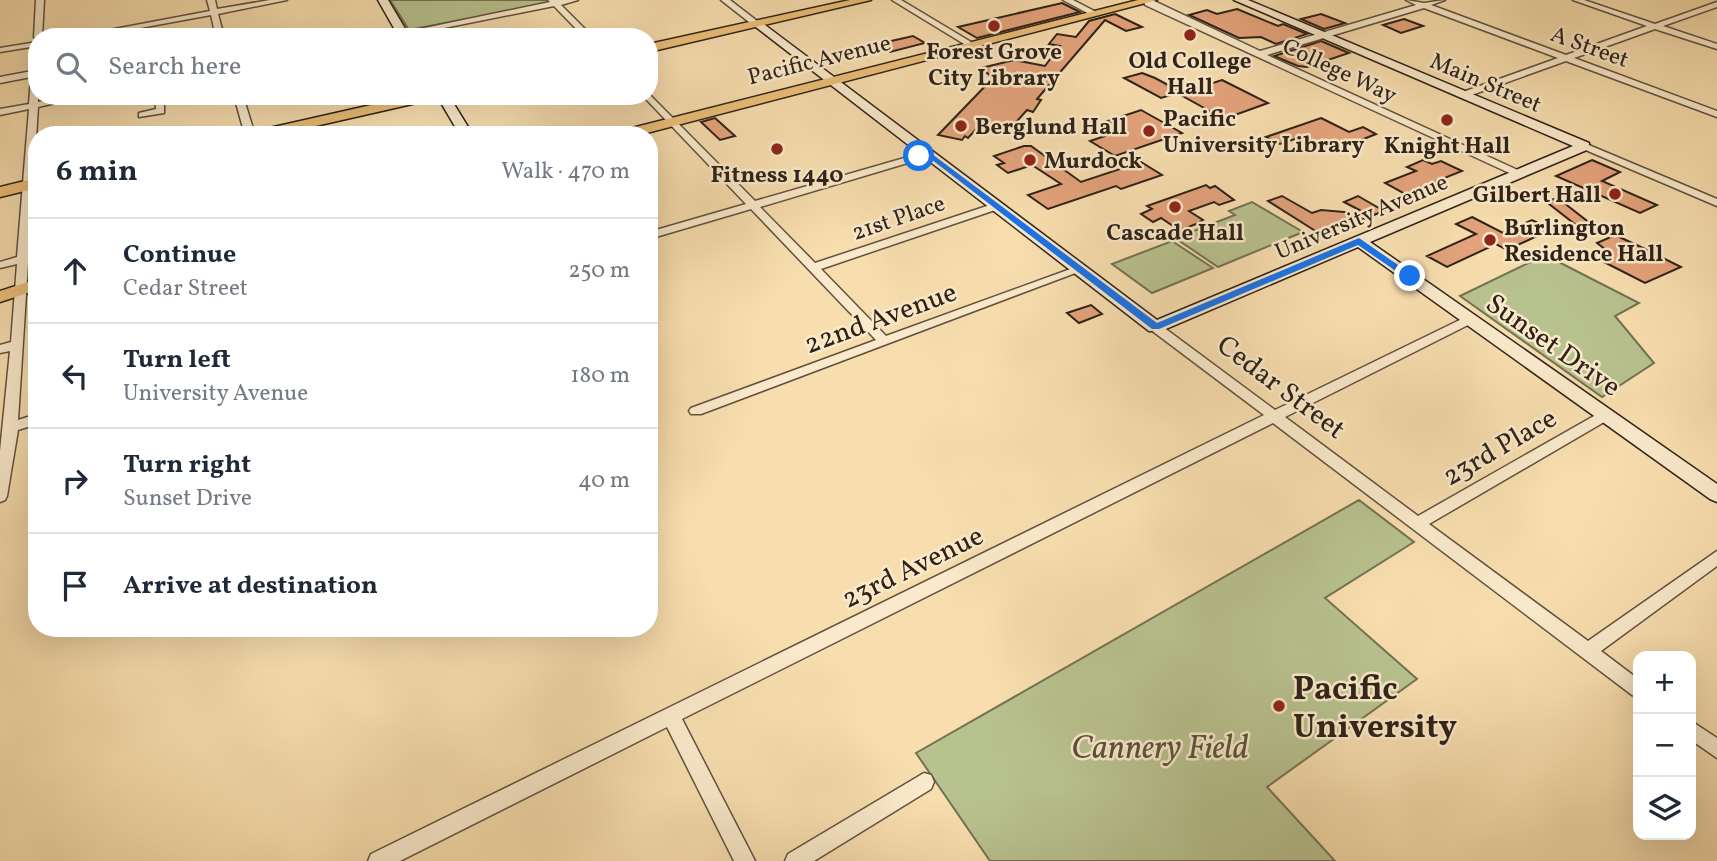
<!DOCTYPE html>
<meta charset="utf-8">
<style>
body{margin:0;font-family:Vollkorn,serif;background:#f6f6f7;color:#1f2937}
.controls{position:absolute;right:21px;bottom:21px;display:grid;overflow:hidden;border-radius:14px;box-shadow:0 7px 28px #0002}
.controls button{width:63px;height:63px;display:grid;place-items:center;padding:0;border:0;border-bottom:2px solid #e0e1e3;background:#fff;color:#1f2937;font:35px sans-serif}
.stop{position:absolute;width:21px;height:21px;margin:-16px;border:5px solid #1a73e8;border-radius:50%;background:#fff}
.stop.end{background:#1a73e8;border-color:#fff;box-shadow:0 2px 7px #0008}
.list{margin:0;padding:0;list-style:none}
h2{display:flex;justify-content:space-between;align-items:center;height:91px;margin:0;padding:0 28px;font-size:30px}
h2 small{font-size:23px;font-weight:400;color:#747a83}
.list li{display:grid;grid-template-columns:46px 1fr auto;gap:21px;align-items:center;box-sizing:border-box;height:105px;padding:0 28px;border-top:2px solid #e0e1e3}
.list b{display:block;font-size:26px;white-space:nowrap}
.list p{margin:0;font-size:23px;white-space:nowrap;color:#747a83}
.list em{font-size:23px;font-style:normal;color:#747a83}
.icon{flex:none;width:38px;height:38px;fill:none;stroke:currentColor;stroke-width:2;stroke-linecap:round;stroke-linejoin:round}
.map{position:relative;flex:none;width:1717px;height:861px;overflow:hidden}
.search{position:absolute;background:#fff;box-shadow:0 7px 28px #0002;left:28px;top:28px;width:630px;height:77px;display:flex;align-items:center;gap:18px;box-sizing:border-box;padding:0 24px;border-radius:28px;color:#747a83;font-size:26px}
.panel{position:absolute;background:#fff;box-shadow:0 7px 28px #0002;left:28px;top:126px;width:630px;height:511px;border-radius:28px}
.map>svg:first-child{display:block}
</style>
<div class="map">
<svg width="1717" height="861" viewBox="0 0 1717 861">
<rect width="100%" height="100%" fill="#f8deaf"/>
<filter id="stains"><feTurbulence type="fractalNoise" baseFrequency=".00286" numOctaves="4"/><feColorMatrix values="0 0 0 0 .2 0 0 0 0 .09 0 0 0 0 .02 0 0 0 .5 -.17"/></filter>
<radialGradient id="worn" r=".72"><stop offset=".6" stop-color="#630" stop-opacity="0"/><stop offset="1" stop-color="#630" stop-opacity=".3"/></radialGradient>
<g fill="#b8c28f" stroke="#737254" stroke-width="2">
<polygon points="390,0 548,0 551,3 409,30"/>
<polygon points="1252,202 1303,232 1218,267 1175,238 1235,215 1229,211"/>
<polygon points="1172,241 1213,268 1152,293 1112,264"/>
<polygon points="1545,255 1639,303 1615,316 1654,363 1602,397 1460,296"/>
<polygon points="1359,500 1414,542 1325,598 1417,679 1267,787 1335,861 990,861 916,753"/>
</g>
<g fill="#e4a37c" stroke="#2e2218" stroke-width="2">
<polygon points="1062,3 1080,12 977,38 958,27"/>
<polygon points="1237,9 1278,26 1283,24 1307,34 1276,44 1261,37 1239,38 1189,15 1207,10 1217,14"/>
<polygon points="1115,14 1142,27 1126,31 1105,20 1037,99 1041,100 1033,112 1027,110 1008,131 980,125 968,138 965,136 962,140 938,135 993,78 981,68 1014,60 1045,66 1060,46 1049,44 1057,34 1076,37 1089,21"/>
<polygon points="1321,14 1345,23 1324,29 1301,19"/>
<polygon points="1404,19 1423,26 1401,33 1383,25"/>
<polygon points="913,36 925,43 890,52 878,44"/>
<polygon points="1321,41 1349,53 1307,67 1298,66 1274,56"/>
<polygon points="1142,73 1155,78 1181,92 1161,98 1124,78"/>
<polygon points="1222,80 1268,103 1224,119 1179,94"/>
<polygon points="1141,110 1182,133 1115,156 1090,141 1120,131 1116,129 1120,127 1108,121"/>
<polygon points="715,118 735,136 720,140 701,122"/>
<polygon points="1321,118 1349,132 1363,127 1376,134 1334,151 1304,136 1280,144 1266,137"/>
<polygon points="1024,146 1031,146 1081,182 1141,162 1162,175 1121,189 1116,186 1048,209 1028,195 1061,184 1032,165 1008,173 997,165 1004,163 994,156"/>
<polygon points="1423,160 1432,164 1441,161 1462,171 1405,194 1385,183 1416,171 1407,167"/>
<polygon points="1592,160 1620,172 1602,181 1657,205 1640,213 1556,176"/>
<polygon points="1206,185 1210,188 1215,186 1234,200 1219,205 1214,202 1189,211 1203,220 1196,224 1183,229 1176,228 1161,218 1153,222 1141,214 1152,209 1147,206"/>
<polygon points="1282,196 1312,213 1321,210 1367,214 1344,202 1358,196 1384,211 1341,228 1334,225 1317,232 1268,201"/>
<polygon points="1559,199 1591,224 1576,225 1544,200"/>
<polygon points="1472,217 1503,233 1532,220 1552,229 1507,250 1496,244 1447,267 1427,256 1476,234 1456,224"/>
<polygon points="1615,235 1643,248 1681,267 1645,283 1604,262 1610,253 1597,243"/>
<polygon points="1091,305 1102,314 1079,323 1067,313"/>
</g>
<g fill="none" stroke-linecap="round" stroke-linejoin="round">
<defs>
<g id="street">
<polygon points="36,0 44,0 42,37 37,37 37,39 34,37"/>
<polygon points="207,0 215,0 217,9 270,0 287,0 218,14 224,37 216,37 211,15 91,37 72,37 210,11"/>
<polygon points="548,0 578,0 561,5 593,37 584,37 554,6 399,37 381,37 550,2"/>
<polygon points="721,0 730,0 761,24 754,26"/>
<polygon points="892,0 901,0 976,45 969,47"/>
<polygon points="1063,0 1073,0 1100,14 1093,16"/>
<polygon points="1144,0 1152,0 1260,51 1416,5 1406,0 1424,3 1445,0 1431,5 1566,55 1647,26 1573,0 1584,0 1655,24 1717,2 1717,7 1663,26 1717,44 1717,49 1655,29 1574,58 1717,111 1717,117 1566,61 1466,97 1460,97 1460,93 1558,58 1424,8 1267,55 1522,172 1522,176 1518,177 1145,5"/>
<polygon points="37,42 37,46 0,52 0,48"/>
<polygon points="37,55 38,102 67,96 86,96 38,107 18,420 37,414 37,424 18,430 7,496 5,500 0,502 0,451 10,351 0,353 0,345 11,342 17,264 0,268 0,262 17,257 29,109 0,115 0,109 29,104 31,77 0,83 0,77 32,71 33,57"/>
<polygon points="649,94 755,201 925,152 931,152 931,156 760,207 815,263 993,204 1001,204 1001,208 821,269 886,336 1076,267 1084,267 1086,269 701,414 691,414 689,411 691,408 876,340 751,209 649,239 649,232 746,204 643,96 649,96"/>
<polygon points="155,96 164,96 164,113 139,117 139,113 156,109"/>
<polygon points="234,96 243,96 255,135 245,135"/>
<polygon points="1584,143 1717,199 1717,206 1581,148 1579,146"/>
<polygon points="1470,315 1474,316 1476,319 1474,322 1285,417 1418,516 1601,412 1611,412 1613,415 1611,418 1429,524 1588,641 1717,551 1717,566 1601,651 1638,679 1638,697 1632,695 1273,423 682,719 755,861 734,861 667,727 400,861 368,861 371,854 1264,415 1151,330 1149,327 1151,324 1159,324 1275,410"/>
<polygon points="1691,721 1717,738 1717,758 1691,740"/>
<polygon points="924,773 931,775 934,782 931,789 814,861 785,861 788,854"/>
</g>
<g id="secondary">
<polygon points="378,0 388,0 410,37 399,37"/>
<polygon points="1234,0 1248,0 1589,143 1589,149 1370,242 1717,484 1717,502 1710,499 1358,247 1161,331 1149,331 752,24 761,22 1157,320 1573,146"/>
<polygon points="437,96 449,96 473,135 460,135"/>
</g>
<g id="primary">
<polygon points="850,0 871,0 649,52 649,44"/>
<polygon points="1138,0 1157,0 639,135 614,135 616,132"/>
<polygon points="411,96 437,96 430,100 276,135 249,135 256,131"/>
<polygon points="37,178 37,188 0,197 0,187"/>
<polygon points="37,279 37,290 0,302 0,291"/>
</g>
</defs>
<use href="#street" stroke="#60513e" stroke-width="3"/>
<use href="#secondary" stroke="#2e2218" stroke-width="3"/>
<use href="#primary" stroke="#2e2218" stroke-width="3"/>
<use href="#street" fill="#faeacb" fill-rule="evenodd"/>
<use href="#secondary" fill="#faeacb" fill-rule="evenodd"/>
<use href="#primary" fill="#ecbf78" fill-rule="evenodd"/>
</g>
<polygon fill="#1a73e8" points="928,151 1157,323 1359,238 1414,276 1406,278 1358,245 1159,329 1152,329 927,156 919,159 915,156"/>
<g fill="#8f2418" stroke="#faeacb" stroke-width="2.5">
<circle cx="994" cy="26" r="7"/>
<circle cx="1190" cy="35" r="7"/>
<circle cx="1447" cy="120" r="7"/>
<circle cx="961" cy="126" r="7"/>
<circle cx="1149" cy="131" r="7"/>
<circle cx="777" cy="149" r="7"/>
<circle cx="1030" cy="160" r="7"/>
<circle cx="1615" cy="194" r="7"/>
<circle cx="1175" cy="207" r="7"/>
<circle cx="1490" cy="240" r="7"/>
<circle cx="1279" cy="706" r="7"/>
</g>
<g text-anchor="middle" stroke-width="5" stroke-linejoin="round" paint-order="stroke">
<g font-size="23" fill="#2e2218" stroke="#faeacb">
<text transform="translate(1590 46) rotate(20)" y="8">A Street</text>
<text transform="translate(819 59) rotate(-14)" y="8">Pacific Avenue</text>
<text transform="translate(1340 70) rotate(25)" y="8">College Way</text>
<text transform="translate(1486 82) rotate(23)" y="8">Main Street</text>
<text transform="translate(1361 216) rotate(-23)" y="8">University Avenue</text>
<text transform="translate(898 217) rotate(-19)" y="8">21st Place</text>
</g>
<g font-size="23" font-weight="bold" fill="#2e2218" stroke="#faeacb">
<text x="994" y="59">Forest Grove<tspan x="994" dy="26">City Library</tspan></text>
<text x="1190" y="68">Old College<tspan x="1190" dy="26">Hall</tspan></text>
<text x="1163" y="126" text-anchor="start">Pacific<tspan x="1163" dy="26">University Library</tspan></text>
<text x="975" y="134" text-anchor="start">Berglund Hall</text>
<text x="1447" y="153">Knight Hall</text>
<text x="1044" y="168" text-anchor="start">Murdock</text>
<text x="777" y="182">Fitness 1440</text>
<text x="1601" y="202" text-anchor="end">Gilbert Hall</text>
<text x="1504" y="235" text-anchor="start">Burlington<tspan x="1504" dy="26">Residence Hall</tspan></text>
<text x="1175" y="240">Cascade Hall</text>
</g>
<g font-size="28" fill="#2e2218" stroke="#faeacb">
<text transform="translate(880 317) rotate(-20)" y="10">22nd Avenue</text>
<text transform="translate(1554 344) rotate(35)" y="10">Sunset Drive</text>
<text transform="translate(1282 386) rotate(37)" y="10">Cedar Street</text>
<text transform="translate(1499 446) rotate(-30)" y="10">23rd Place</text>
<text transform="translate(912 566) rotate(-26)" y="10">23rd Avenue</text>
</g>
<g font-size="33" font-weight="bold" fill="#2e2218" stroke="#faeacb" text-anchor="start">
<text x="1293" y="699">Pacific<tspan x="1293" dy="38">University</tspan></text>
</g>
<g font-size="33" font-style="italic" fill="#57523c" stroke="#faeacb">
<text x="1160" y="758">Cannery Field</text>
</g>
</g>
<rect width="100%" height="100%" filter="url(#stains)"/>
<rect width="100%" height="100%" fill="url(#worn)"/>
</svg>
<div class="controls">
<button>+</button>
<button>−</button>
<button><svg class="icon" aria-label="layers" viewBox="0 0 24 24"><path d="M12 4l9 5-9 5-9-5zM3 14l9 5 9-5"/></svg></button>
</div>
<div class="stop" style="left:919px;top:156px"></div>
<div class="stop end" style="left:1410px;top:276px"></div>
<div class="search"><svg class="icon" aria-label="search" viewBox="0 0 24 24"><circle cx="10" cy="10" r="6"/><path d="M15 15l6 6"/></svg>Search here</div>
<section class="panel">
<h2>6 min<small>Walk · 470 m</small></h2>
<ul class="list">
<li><svg class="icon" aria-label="ahead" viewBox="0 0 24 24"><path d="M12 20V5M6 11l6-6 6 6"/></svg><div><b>Continue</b><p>Cedar Street</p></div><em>250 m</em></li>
<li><svg class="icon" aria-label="left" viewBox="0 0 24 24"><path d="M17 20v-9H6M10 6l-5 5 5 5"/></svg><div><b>Turn left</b><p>University Avenue</p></div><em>180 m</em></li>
<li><svg class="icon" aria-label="right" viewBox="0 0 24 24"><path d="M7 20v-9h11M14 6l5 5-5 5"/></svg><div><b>Turn right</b><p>Sunset Drive</p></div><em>40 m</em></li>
<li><svg class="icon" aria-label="arrive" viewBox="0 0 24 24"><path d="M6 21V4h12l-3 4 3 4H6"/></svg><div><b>Arrive at destination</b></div></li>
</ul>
</section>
</div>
